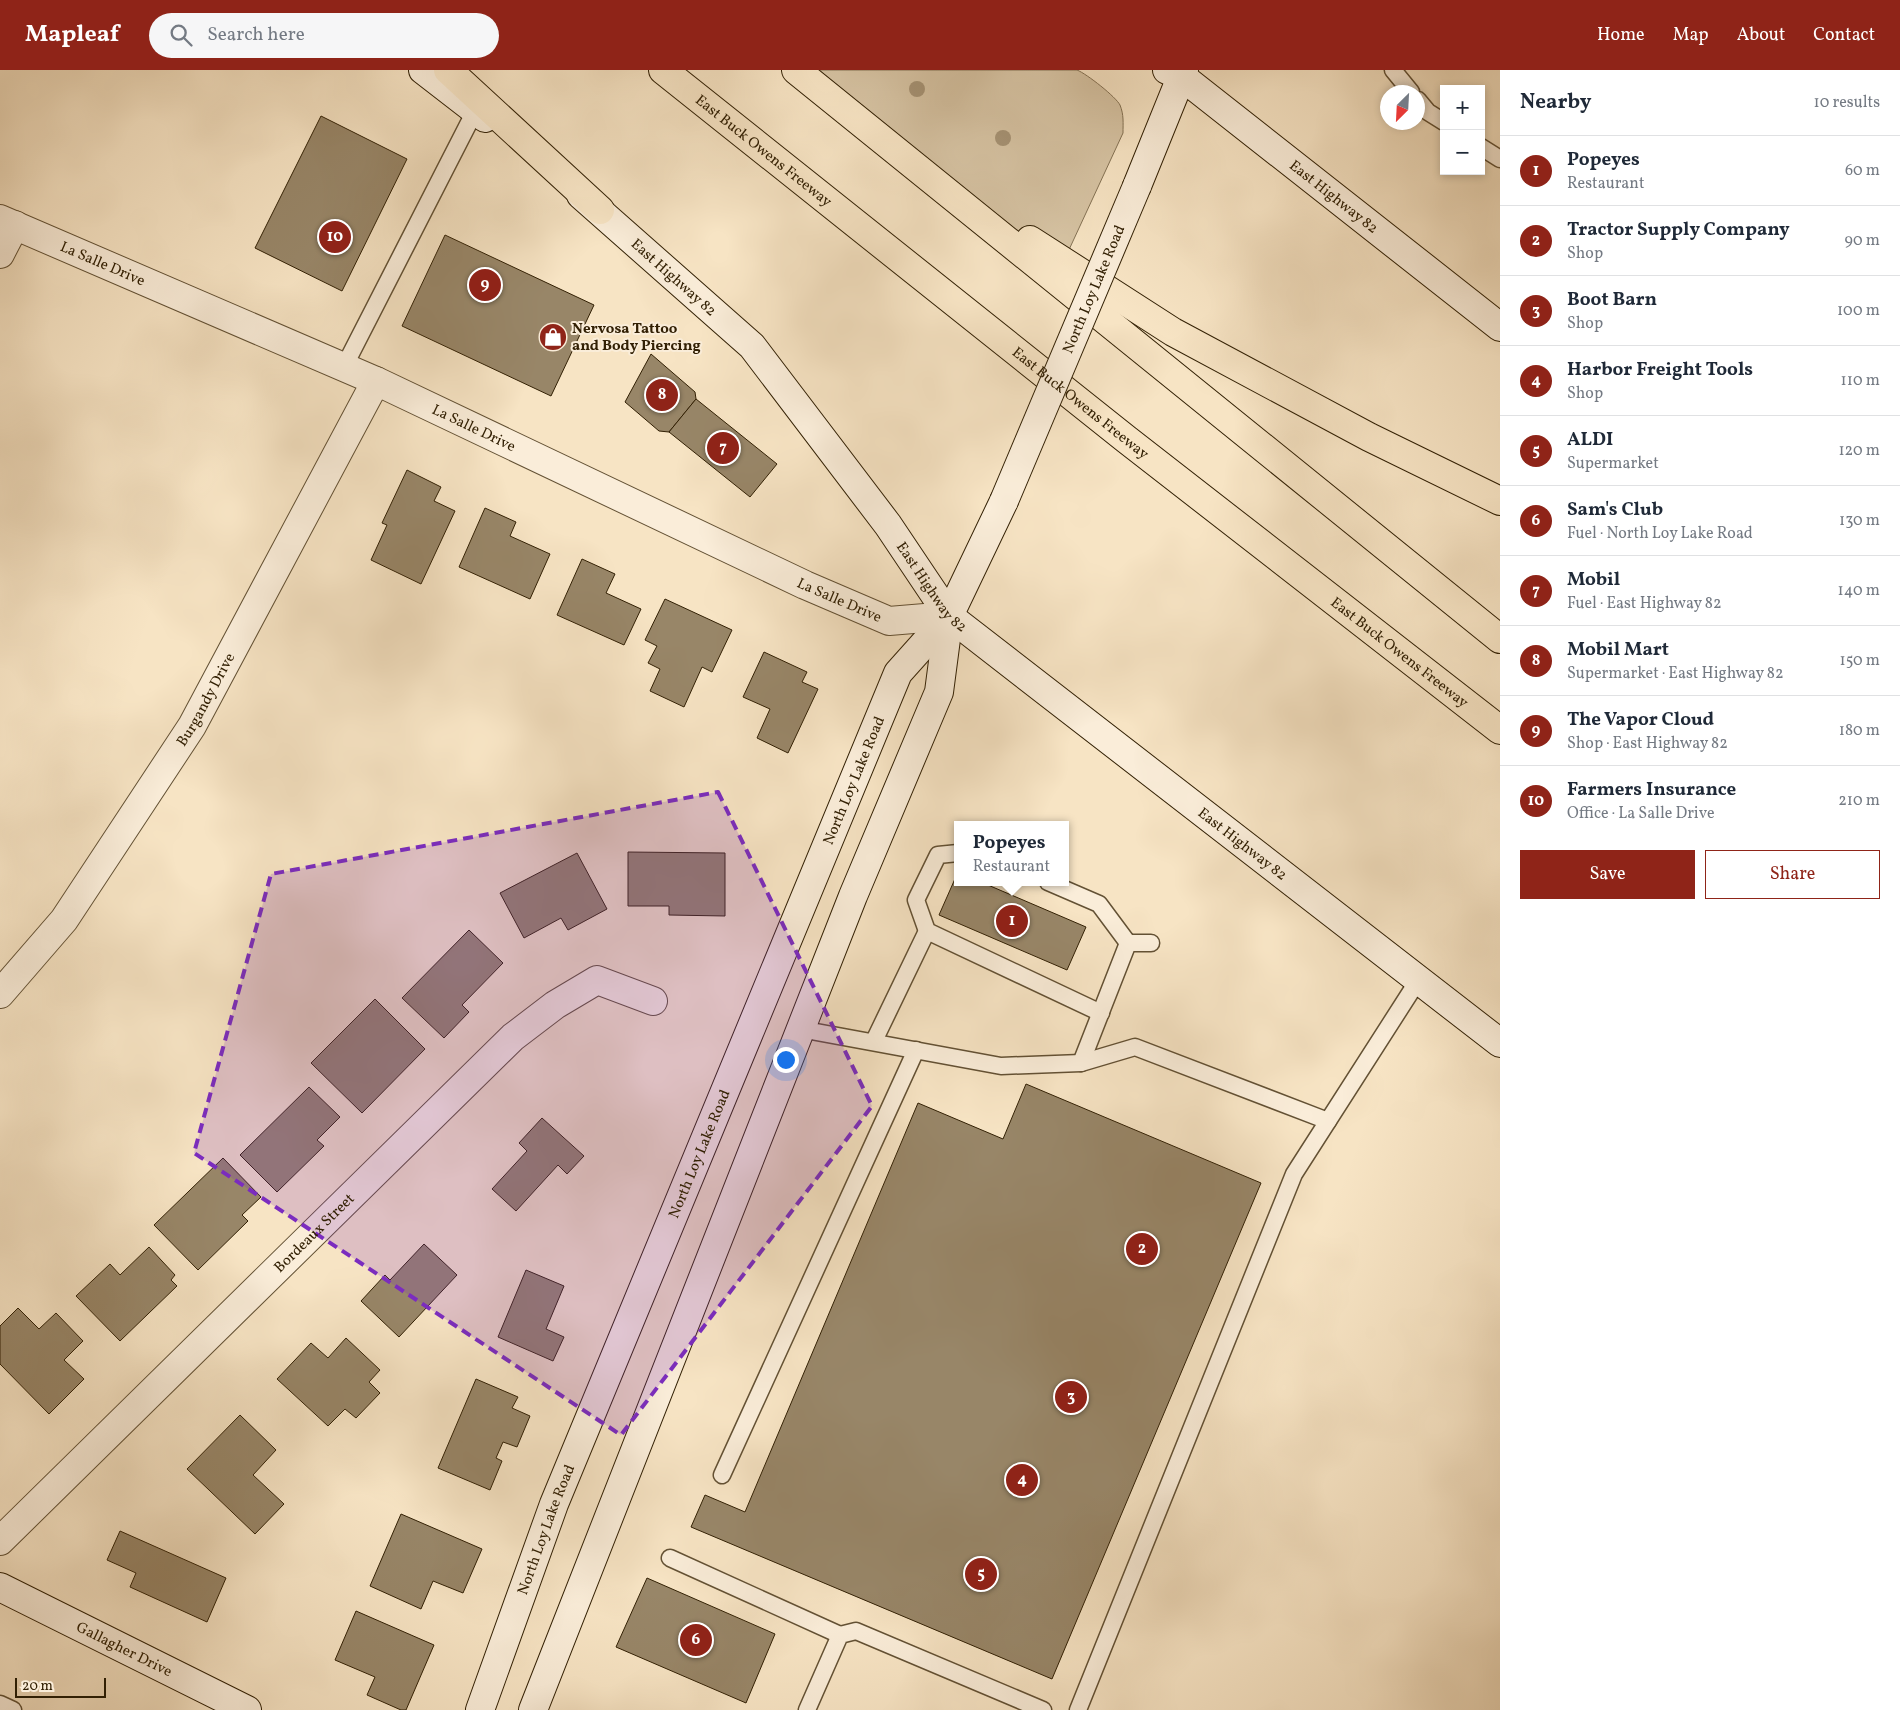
<!DOCTYPE html>
<meta charset="utf-8">
<style>
body{margin:0;font-family:Vollkorn,serif;background:#f6f6f7;color:#1f2937}
.controls{position:absolute;right:15px;top:15px;display:grid;overflow:hidden;border-radius:0px;box-shadow:0 2px 8px #0003}
.controls button{width:45px;height:45px;display:grid;place-items:center;padding:0;border:0;border-bottom:1px solid #e0e1e3;background:#fff;color:#1f2937;font:25px sans-serif}
.compass{position:absolute;left:1380px;top:15px;width:45px;height:45px;border-radius:50%;background:#fff;box-shadow:0 2px 8px #0003;rotate:204deg}
.scale{position:absolute;left:15px;bottom:12px;width:91px;box-sizing:border-box;padding-left:5px;border:2px solid #322004;border-top:0;font-size:14px;line-height:18px;white-space:nowrap;color:#322004;-webkit-text-stroke:4px #faedd9;paint-order:stroke}
.you{position:absolute;left:785px;top:989px;width:18px;height:18px;margin:-12px;border:4px solid #fff;border-radius:50%;background:#1a73e8;box-shadow:0 0 0 8px #1a73e833}
.badge{display:grid;place-items:center;width:32px;height:32px;border-radius:50%;background:#8f2418;color:#fff;font-size:16px;font-weight:700}
.pin{position:absolute;translate:-50% -50%;border:2px solid #fff;box-shadow:0 1px 5px #0006}
.popup{position:absolute;left:954px;top:751px;width:115px;height:65px;box-sizing:border-box;display:grid;place-content:center;border-radius:0px;background:#fff;filter:drop-shadow(0 1px 4px #0005);font-size:16px;white-space:nowrap;color:#747a83}
.popup b{font-size:19px;color:#1f2937}
.popup::after{content:'';position:absolute;left:50%;top:100%;margin-left:-10px;border:10px solid transparent;border-top-color:#fff}
.list{margin:0;padding:0;list-style:none}
h2{display:flex;justify-content:space-between;align-items:center;height:65px;margin:0;padding:0 20px;font-size:21px}
h2 small{font-size:16px;font-weight:400;color:#747a83}
.list li{display:grid;grid-template-columns:32px 1fr auto;gap:15px;align-items:center;box-sizing:border-box;height:70px;padding:0 20px;border-top:1px solid #e0e1e3}
.list b{display:block;font-size:19px;white-space:nowrap}
.list p{margin:0;font-size:16px;white-space:nowrap;color:#747a83}
.list em{font-size:16px;font-style:normal;color:#747a83}
.actions{display:flex;gap:10px;padding:15px 20px}
.actions a{flex:1;padding:11px 0;border:1px solid #8f2418;border-radius:0px;text-align:center;font-size:18px;color:#8f2418}
.actions .main{background:#8f2418;color:#fff}
.icon{flex:none;width:28px;height:28px;fill:none;stroke:currentColor;stroke-width:2;stroke-linecap:round;stroke-linejoin:round}
.map{position:relative;flex:none;width:1500px;height:1640px;overflow:hidden}
header{display:flex;align-items:center;gap:30px;box-sizing:border-box;height:70px;padding:0 25px;background:#8f2418;color:#fff}
header strong{font-size:24px}
nav{display:flex;gap:28px;margin-inline-start:auto;font-size:18px}
.search{width:350px;height:45px;background:#f6f6f7;display:flex;align-items:center;gap:12px;box-sizing:border-box;padding:0 18px;border-radius:28px;color:#747a83;font-size:19px}
main{display:flex}
aside{flex:1;background:#fff}
.map>svg:first-child{display:block}
</style>
<header>
<strong>Mapleaf</strong>
<div class="search"><svg class="icon" aria-label="search" viewBox="0 0 24 24"><circle cx="10" cy="10" r="6"/><path d="M15 15l6 6"/></svg>Search here</div>
<nav><a>Home</a><a>Map</a><a>About</a><a>Contact</a></nav>
</header>
<main>
<div class="map">
<svg width="1500" height="1640" viewBox="0 0 1500 1640">
<rect width="100%" height="100%" fill="#f7e4c4"/>
<filter id="stains"><feTurbulence type="fractalNoise" baseFrequency=".004" numOctaves="4"/><feColorMatrix values="0 0 0 0 .2 0 0 0 0 .09 0 0 0 0 .02 0 0 0 .5 -.17"/></filter>
<radialGradient id="worn" r=".72"><stop offset=".6" stop-color="#630" stop-opacity="0"/><stop offset="1" stop-color="#630" stop-opacity=".3"/></radialGradient>
<path fill="#d6c3a3" stroke="#847254" d="M814 0H1077C1087 4 1116 27 1120 35 1124 45 1123 53 1123 63L1061 197Z"/>
<g fill="#988668" stroke="#322004">
<polygon points="321,46 407,89 342,221 255,178"/>
<polygon points="445,165 594,235 551,326 402,256"/>
<polygon points="651,284 695,322 696,329 669,362 659,361 625,332"/>
<polygon points="696,329 777,394 750,427 669,362"/>
<polygon points="407,400 441,417 434,431 455,441 421,514 371,490 387,455 382,453"/>
<polygon points="485,438 516,452 510,466 550,484 530,529 459,497"/>
<polygon points="582,489 615,504 606,523 641,539 624,575 557,545"/>
<polygon points="665,529 732,560 712,602 702,597 684,637 650,621 660,599 648,593 657,576 645,570"/>
<polygon points="764,582 807,602 802,612 818,619 788,683 757,668 770,639 743,627"/>
<polygon points="628,782 725,783 725,846 669,845 669,836 628,836"/>
<polygon points="577,783 607,839 568,860 561,848 524,868 500,823"/>
<polygon points="958,802 958,812 981,812 1086,857 1067,900 939,845"/>
<polygon points="469,860 503,893 462,935 469,942 444,968 402,928"/>
<polygon points="375,929 425,979 362,1043 311,993"/>
<polygon points="1026,1014 1261,1113 1052,1609 691,1457 705,1425 745,1442 918,1033 1003,1069"/>
<polygon points="309,1017 340,1047 317,1070 324,1076 277,1122 240,1085"/>
<polygon points="542,1048 584,1086 567,1104 558,1095 516,1141 492,1119 527,1081 519,1073"/>
<polygon points="223,1088 261,1127 242,1145 248,1151 198,1200 154,1155"/>
<polygon points="424,1174 457,1205 399,1267 361,1231 385,1205 390,1210"/>
<polygon points="149,1177 175,1205 171,1210 177,1216 120,1271 76,1226 110,1194 120,1205"/>
<polygon points="526,1200 564,1216 546,1259 564,1267 553,1291 498,1267"/>
<polygon points="18,1238 39,1259 56,1243 83,1271 64,1290 84,1309 49,1344 0,1294 0,1256"/>
<polygon points="346,1268 380,1300 369,1312 380,1323 356,1348 345,1339 328,1356 277,1309 311,1273 328,1288"/>
<polygon points="476,1309 518,1327 512,1338 530,1346 517,1377 503,1372 496,1388 502,1391 490,1420 438,1398"/>
<polygon points="240,1345 276,1380 253,1405 284,1434 255,1464 187,1399"/>
<polygon points="401,1444 482,1479 463,1523 433,1511 421,1539 370,1516"/>
<polygon points="120,1461 226,1508 207,1552 130,1517 136,1503 107,1490"/>
<polygon points="647,1508 775,1564 746,1633 616,1577"/>
<polygon points="356,1541 434,1575 406,1640 401,1640 367,1625 375,1607 335,1590"/>
</g>
<g fill="none" stroke-linecap="round" stroke-linejoin="round">
<defs>
<g id="lane">
<polyline points="1393,0 1411,22"/>
<polyline points="1418,30 1428,42 1444,52"/>
<polyline points="1481,77 1500,89"/>
<polyline points="344,297 475,41"/>
<polyline points="958,783 938,785 916,830 927,861 1101,943"/>
<polyline points="1048,812 1099,834 1128,873"/>
<polyline points="800,959 1001,996 1081,993 1135,977 1328,1051"/>
<polyline points="874,971 927,861"/>
<polyline points="1081,993 1128,873 1151,873"/>
<polyline points="722,1405 916,980"/>
<polyline points="670,1488 840,1565"/>
<polyline points="0,1634 13,1640"/>
<polyline points="807,1640 840,1565 856,1561 1043,1640"/>
<polyline points="1078,1640 1294,1104 1419,909"/>
</g>
<g id="street">
<path id="s1" d="M0 149 376 311 805 515 889 551 949 546"/>
<polyline points="0,184 15,155"/>
<path id="s2" d="M0 924 64 850 192 656 376 311"/>
<path id="s3" d="M0 1471 513 967 555 935 597 910 653 931"/>
</g>
<g id="secondary">
<polyline points="423,0 485,48"/>
<path id="s4" d="M1167 0 1181 6 1500 257"/>
<polyline points="1137,116 1184,0"/>
<path id="s5" d="M581 125 752 276 888 455 949 546 1500 973"/>
<path id="s6" d="M0 1517 247 1640"/>
<path id="s7" d="M480 1640 554 1434 898 603 949 546 1004 431"/>
<polyline points="533,1640 853,826 939,622 949,546"/>
</g>
<g id="highway">
<polyline points="448,0 600,140"/>
<path id="s8" d="M663 0 1126 369 1500 660"/>
<polyline points="796,0 1500,569"/>
<polyline points="1030,170 1173,262 1369,367 1500,431"/>
</g>
</defs>
<use href="#lane" stroke="#635134" stroke-width="19"/>
<use href="#street" stroke="#635134" stroke-width="30"/>
<use href="#secondary" stroke="#322004" stroke-width="30"/>
<use href="#highway" stroke="#322004" stroke-width="30"/>
<use href="#lane" stroke="#faedd9" stroke-width="16"/>
<use href="#street" stroke="#faedd9" stroke-width="28"/>
<use href="#secondary" stroke="#faedd9" stroke-width="28"/>
<use href="#highway" stroke="#f7e4c4" stroke-width="28"/>
<defs>
<g id="secondary-bridge">
<path id="s9" d="M1004 431 1137 116"/>
</g>
</defs>
<use href="#secondary-bridge" stroke="#322004" stroke-width="30" stroke-linecap="butt"/>
<use href="#secondary-bridge" stroke="#faedd9" stroke-width="28"/>
</g>
<g fill="#a69375">
<circle cx="917" cy="19" r="8"/>
<circle cx="1003" cy="68" r="8"/>
</g>
<path fill="#7b2cbf" fill-opacity="0.2" stroke="#7b2cbf" stroke-width="4" stroke-dasharray="10 6" stroke-linejoin="round" d="M718 722 872 1036 621 1365 194 1083 271 804Z"/>
<defs>
<symbol id="shop-disc" viewBox="-11 -11 22 22"><circle r="9.5" fill="#8f2418" stroke="#faedd9"/><path d="M-5-2.5h2.3a2.7 3.5 0 0 1 5.4 0H5L5.5 6h-11ZM-1.5-2.5h3a1.5 2.3 0 0 0-3 0Z" fill="#fff"/></symbol>
</defs>
<g fill-rule="evenodd">
<use href="#shop-disc" x="537" y="251" width="32" height="32"/>
</g>
<g text-anchor="middle" stroke-width="4" stroke-linejoin="round" paint-order="stroke">
<g font-size="15" fill="#322004" stroke="#faedd9">
<text dy="5" stroke="none"><textPath href="#s8" startOffset="129">East Buck Owens Freeway</textPath></text>
<text dy="5" stroke="none"><textPath href="#s4" startOffset="210">East Highway 82</textPath></text>
<text dy="5" stroke="none"><textPath href="#s1" startOffset="112">La Salle Drive</textPath></text>
<text dy="5" stroke="none"><textPath href="#s5" startOffset="124">East Highway 82</textPath></text>
<text dy="5" stroke="none"><textPath href="#s9" startOffset="230">North Loy Lake Road</textPath></text>
<text dy="5" stroke="none"><textPath href="#s8" startOffset="534">East Buck Owens Freeway</textPath></text>
<text dy="5" stroke="none"><textPath href="#s1" startOffset="518">La Salle Drive</textPath></text>
<text dy="5" stroke="none"><textPath href="#s5" startOffset="529">East Highway 82</textPath></text>
<text dy="5" stroke="none"><textPath href="#s1" startOffset="922">La Salle Drive</textPath></text>
<text dy="5" stroke="none"><textPath href="#s8" startOffset="939">East Buck Owens Freeway</textPath></text>
<text dy="5" stroke="none"><textPath href="#s2" startOffset="360">Burgandy Drive</textPath></text>
<text dy="5" stroke="none"><textPath href="#s7" startOffset="1002">North Loy Lake Road</textPath></text>
<text dy="5" stroke="none"><textPath href="#s5" startOffset="934">East Highway 82</textPath></text>
<text dy="5" stroke="none"><textPath href="#s7" startOffset="598">North Loy Lake Road</textPath></text>
<text dy="5" stroke="none"><textPath href="#s3" startOffset="440">Bordeaux Street</textPath></text>
<text dy="5" stroke="none"><textPath href="#s7" startOffset="192">North Loy Lake Road</textPath></text>
<text dy="5" stroke="none"><textPath href="#s6" startOffset="139">Gallagher Drive</textPath></text>
</g>
<g font-size="15" font-weight="bold" fill="#322004" stroke="#faedd9" text-anchor="start">
<text x="572" y="263">Nervosa Tattoo<tspan x="572" dy="17">and Body Piercing</tspan></text>
</g>
</g>
<rect width="100%" height="100%" filter="url(#stains)"/>
<rect width="100%" height="100%" fill="url(#worn)"/>
</svg>
<div class="controls">
<button>+</button>
<button>−</button>
</div>
<svg class="compass" viewBox="-18 -18 36 36"><path d="M0-13l5 13h-10z" fill="#e53935"/><path d="M0 13l5-13h-10z" fill="#747a83"/></svg>
<div class="scale">20 m</div>
<div class="you"></div>
<div class="pin badge" style="left:1012px;top:851px">1</div>
<div class="popup"><b>Popeyes</b>Restaurant</div>
<div class="pin badge" style="left:1142px;top:1179px">2</div>
<div class="pin badge" style="left:1071px;top:1327px">3</div>
<div class="pin badge" style="left:1022px;top:1410px">4</div>
<div class="pin badge" style="left:981px;top:1504px">5</div>
<div class="pin badge" style="left:696px;top:1570px">6</div>
<div class="pin badge" style="left:723px;top:378px">7</div>
<div class="pin badge" style="left:662px;top:325px">8</div>
<div class="pin badge" style="left:485px;top:215px">9</div>
<div class="pin badge" style="left:335px;top:167px">10</div>
</div>
<aside>
<h2>Nearby<small>10 results</small></h2>
<ul class="list">
<li><span class="badge">1</span><div><b>Popeyes</b><p>Restaurant</p></div><em>60 m</em></li>
<li><span class="badge">2</span><div><b>Tractor Supply Company</b><p>Shop</p></div><em>90 m</em></li>
<li><span class="badge">3</span><div><b>Boot Barn</b><p>Shop</p></div><em>100 m</em></li>
<li><span class="badge">4</span><div><b>Harbor Freight Tools</b><p>Shop</p></div><em>110 m</em></li>
<li><span class="badge">5</span><div><b>ALDI</b><p>Supermarket</p></div><em>120 m</em></li>
<li><span class="badge">6</span><div><b>Sam's Club</b><p>Fuel · North Loy Lake Road</p></div><em>130 m</em></li>
<li><span class="badge">7</span><div><b>Mobil</b><p>Fuel · East Highway 82</p></div><em>140 m</em></li>
<li><span class="badge">8</span><div><b>Mobil Mart</b><p>Supermarket · East Highway 82</p></div><em>150 m</em></li>
<li><span class="badge">9</span><div><b>The Vapor Cloud</b><p>Shop · East Highway 82</p></div><em>180 m</em></li>
<li><span class="badge">10</span><div><b>Farmers Insurance</b><p>Office · La Salle Drive</p></div><em>210 m</em></li>
</ul>
<div class="actions"><a class="main">Save</a><a>Share</a></div>
</aside>
</main>
